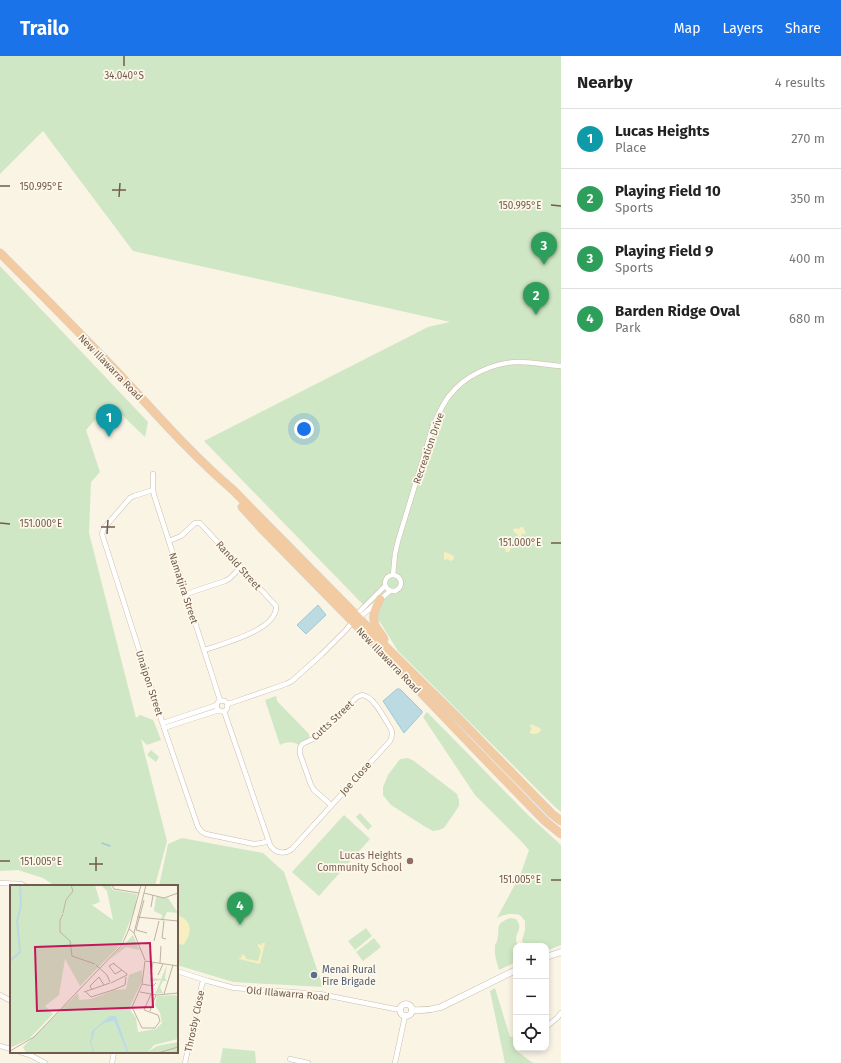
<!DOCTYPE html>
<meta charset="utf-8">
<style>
body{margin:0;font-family:"Fira Sans",sans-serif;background:#f2f2f2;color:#222}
.controls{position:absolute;right:12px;bottom:12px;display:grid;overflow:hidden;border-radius:8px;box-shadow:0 2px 6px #0003}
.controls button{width:36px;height:36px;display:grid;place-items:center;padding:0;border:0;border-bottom:1px solid #e0e0e0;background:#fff;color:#222;font:20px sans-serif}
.you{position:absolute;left:304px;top:373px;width:14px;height:14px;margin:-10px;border:3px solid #fff;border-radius:50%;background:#1a73e8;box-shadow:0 0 0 6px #1a73e833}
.badge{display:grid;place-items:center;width:26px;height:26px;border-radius:50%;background:#1a73e8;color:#fff;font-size:13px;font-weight:700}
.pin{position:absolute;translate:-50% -33px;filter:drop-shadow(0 1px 2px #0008)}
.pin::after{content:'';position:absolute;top:21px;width:14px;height:12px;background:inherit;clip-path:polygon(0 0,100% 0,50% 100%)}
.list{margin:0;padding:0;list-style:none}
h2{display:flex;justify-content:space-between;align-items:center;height:52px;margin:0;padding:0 16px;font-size:17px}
h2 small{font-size:13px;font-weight:400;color:#767676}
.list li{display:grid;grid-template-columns:26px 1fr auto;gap:12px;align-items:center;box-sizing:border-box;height:60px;padding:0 16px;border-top:1px solid #e0e0e0}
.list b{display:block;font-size:15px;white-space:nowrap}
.list p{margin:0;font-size:13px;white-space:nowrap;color:#767676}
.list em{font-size:13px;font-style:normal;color:#767676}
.icon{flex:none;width:22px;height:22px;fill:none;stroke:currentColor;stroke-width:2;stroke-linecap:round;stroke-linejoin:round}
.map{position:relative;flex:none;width:561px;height:1007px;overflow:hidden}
header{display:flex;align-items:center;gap:24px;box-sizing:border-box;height:56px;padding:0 20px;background:#1a73e8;color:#fff}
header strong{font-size:19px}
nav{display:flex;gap:22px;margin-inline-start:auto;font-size:14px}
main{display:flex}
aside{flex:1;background:#fff}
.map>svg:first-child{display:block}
</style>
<header>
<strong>Trailo</strong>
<nav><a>Map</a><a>Layers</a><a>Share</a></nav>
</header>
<main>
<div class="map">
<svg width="561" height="1007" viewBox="0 0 561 1007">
<rect width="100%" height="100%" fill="#faf4e5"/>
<g fill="#d0e7c5">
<polygon points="0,0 561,0 561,756 554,750 398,595 380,566 204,385 428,271 450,266 133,195 43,75 0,118"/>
<polygon points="0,210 148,366 145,381 121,358 101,357 86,374 100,416 91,426 89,477 136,662 140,659 153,664 154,666 161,684 147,689 141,683 167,785 155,830 55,830 43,822 18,814 0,815"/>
<path d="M276 640 277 645 309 678V682L303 685 299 689C292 685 286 686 280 689L265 644Z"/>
<path d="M427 656 528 759 561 789V889L546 895V890H524L522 884 525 874V865L520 859C511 857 505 858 497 862L521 817 529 794 520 784 475 739 423 661Z"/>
<polygon points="151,694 159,701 156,706 147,699"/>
<polygon points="408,702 414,705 457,738 459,744 459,750 444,772 439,774 433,775 424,770 391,749 383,739 383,731 388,719 400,703"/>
<polygon points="360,757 372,770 368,774 356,761"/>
<polygon points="344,759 370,783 319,840 292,816"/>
<polygon points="182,782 263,797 284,816 323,931 233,926 177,909 177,830 159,830 168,788"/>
<path d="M510 862 516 863C523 872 517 874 516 883 516 885 517 888 518 890H516V906L499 914C497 907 494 899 495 891 495 886 496 890 497 885 501 871 493 869 510 862Z"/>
<polygon points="366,872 372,880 355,894 348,885"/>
<polygon points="374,882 381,891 363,905 356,896"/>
<polygon points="495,932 510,981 516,980 516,991 514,993 533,1007 505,1007 490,935"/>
<polygon points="223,992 255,995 256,1007 220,1007"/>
</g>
<g fill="#f7efc2">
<polygon points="521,471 523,471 526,477 525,478 522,478 521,481 519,481 517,478 514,476 513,474 515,472 519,473"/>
<polygon points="502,487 505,488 509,487 511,489 511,492 509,496 506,496 505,492 501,491 501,489"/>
<path d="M444 496C446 496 453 499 454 501L453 504 450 505 448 503 444 504Z"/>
<path d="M531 668 540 672 541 674C538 678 534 679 530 677V675L532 673 530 670Z"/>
<path d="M177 859C192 864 193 877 183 889L177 887Z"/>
<polygon points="262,887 265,887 260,908 239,903 239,902 241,902 242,898 244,899 247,903 258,905 261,895 258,890 258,888 262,889"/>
</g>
<g fill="#bbdae2" stroke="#a2c9d3">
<polygon points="318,549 326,559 306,578 297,569"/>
<polygon points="397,633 400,633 422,655 422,657 404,677 383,645"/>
</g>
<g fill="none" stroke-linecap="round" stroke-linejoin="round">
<polyline stroke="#a2c9d3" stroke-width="1.5" points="102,787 110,790"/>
<defs>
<g id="minor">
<polyline points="153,418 153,434 154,439 220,644"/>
<polyline points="153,434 134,440 130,442 104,472 102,478 164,672 198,771 202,776 206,778 254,788 262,787 268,785"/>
<path d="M169 485 181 480 195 467H200L276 550C278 574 222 588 204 594"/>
<circle cx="393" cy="527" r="8"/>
<path d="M393 519 395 498 398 485 433 370C438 359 442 349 449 340 464 320 494 306 518 306 533 306 547 309 561 310"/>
<polyline points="186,538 225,525 229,523 241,511"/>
<polyline points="357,564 390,535"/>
<circle cx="222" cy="650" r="5.5"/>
<polyline points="228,648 286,628 292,625 322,598 346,574 352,566 356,559 385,530"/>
<path d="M224 655 270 789C275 797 284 799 292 793L390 685C392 681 393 678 391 673 385 664 374 640 362 639L357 641 315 682 302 688 300 692V698L311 729 314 734 331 749"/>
<polyline points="163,667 217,649"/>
<polyline points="164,672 219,654"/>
<polyline points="0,827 21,828 25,830"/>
<polyline points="177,915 208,925 234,932 320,938 395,953 401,953"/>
<polyline points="0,939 11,945"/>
<polyline points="546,971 557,962 561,957"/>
<polyline points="0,990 11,993"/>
<polyline points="20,996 30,999 45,1007"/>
<polyline points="290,1003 308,1007"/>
<polyline points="112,1007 114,996"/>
<polyline points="185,1007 202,928 204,924"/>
<polyline points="395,1007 405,960"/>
</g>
<g id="tertiary">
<polyline points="546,901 561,896"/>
<circle cx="406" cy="954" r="6"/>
<path d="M412 954C423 955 431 954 441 951L516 914"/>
</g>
<g id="trunk">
<path d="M0 197C41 238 82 279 122 321 158 360 193 400 233 434L356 559 389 594 460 664 552 758 561 765"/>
<polyline points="242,451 262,473 361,574 476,694 545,765 561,778"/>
<path d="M380 543C375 553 371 561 376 571 378 575 382 579 384 583"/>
</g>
</defs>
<use href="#minor" stroke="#cbbcac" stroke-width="5.5"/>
<use href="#tertiary" stroke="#cbbcac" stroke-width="7"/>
<use href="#trunk" stroke="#d7d1cd" stroke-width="9"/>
<use href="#minor" stroke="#fff" stroke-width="4.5"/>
<use href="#tertiary" stroke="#fff" stroke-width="6"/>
<use href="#trunk" stroke="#f2cba2" stroke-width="8"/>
</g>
<path fill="none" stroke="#715c4c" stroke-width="1.5" d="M124 10V0M0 130H10M112 134H126M119 141 120 127M551 149 561 150M0 467 10 468M101 471H115M107 478 108 464M551 487H561M0 805H10M89 808H103M96 815V801M551 824H561"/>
<circle fill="#8d6e63" stroke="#fef8eb" stroke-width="1.5" cx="410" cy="805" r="4"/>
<circle fill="#5c6f8a" stroke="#fef8eb" stroke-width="1.5" cx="314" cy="919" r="4"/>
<g text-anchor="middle" stroke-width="3.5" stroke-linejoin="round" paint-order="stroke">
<g font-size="10" fill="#715c4c" stroke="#fef8eb">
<text transform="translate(111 311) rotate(46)" y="4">New Illawarra Road</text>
<text transform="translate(428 392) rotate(-71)" y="4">Recreation Drive</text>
<text transform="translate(239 509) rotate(48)" y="4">Ranold Street</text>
<text transform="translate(184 532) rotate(72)" y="4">Namatjira Street</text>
<text transform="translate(389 604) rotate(46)" y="4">New Illawarra Road</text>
<text transform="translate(150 627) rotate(72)" y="4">Unaipon Street</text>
<text transform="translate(332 664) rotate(-43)" y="4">Cutts Street</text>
<text transform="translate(355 722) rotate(-48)" y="4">Joe Close</text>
<text transform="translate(288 937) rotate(5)" y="4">Old Illawarra Road</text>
<text transform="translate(194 965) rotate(-78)" y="4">Throsby Close</text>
</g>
<g font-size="10" fill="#785e54" stroke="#fef8eb" text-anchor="end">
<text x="402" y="803">Lucas Heights<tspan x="402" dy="12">Community School</tspan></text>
</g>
<g font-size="10" fill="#4e5e75" stroke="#fef8eb" text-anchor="start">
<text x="322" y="917">Menai Rural<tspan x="322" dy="12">Fire Brigade</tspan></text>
</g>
</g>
<g transform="translate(10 829)">
<rect width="168" height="168" fill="#faf4e5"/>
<path d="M0 0H85L90 17 82 20 103 35 97 6 91 0H100L103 5 127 9 125 23 111 59 70 101 55 74 49 110 35 121 43 129 19 154 0 163ZM146 12 158 13 168 28 157 27 153 36 151 35 152 30 144 26ZM123 50 128 62 123 63 128 62 130 65 116 62 100 74ZM157 80 155 93 157 96H153L150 102 153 108 145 109 148 102 144 101 148 102 151 95 140 97V93L151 94ZM132 85V96L120 121 121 126 126 133 128 147 146 144 152 138 150 128 145 120 147 111 165 110 168 112V154L144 160 138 167 147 161 168 157V168H119L106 132 97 137 104 136 117 168H16L13 162 68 108 69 115 81 114 105 105 116 104 119 90Z" fill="#d0e7c5"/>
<path d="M100 131H106L119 168H117L104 136 94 138 85 145 81 158 84 167 83 168 80 157 82 146Z" fill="#bbdae2"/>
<path fill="none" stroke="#bbdae2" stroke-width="2" d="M0 76 10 67 7 36 11 21 10 0"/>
<path fill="none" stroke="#bfb2a3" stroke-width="1" d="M102 0 104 4 129 8M134 8 154 13 168 8M134 15 126 45 137 48M141 22 143 10M53 28 56 15 63 6 61 0M53 29 50 35V47L60 56 62 71 85 79M127 32 168 36M154 36 152 53 156 54M119 44 124 48 135 75M124 48 136 0M144 56 149 36M135 76 132 99 122 122 132 143H145L150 136 148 130 134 125 141 109M135 76 168 81M150 78 151 61M86 80 97 90 100 97M141 89 143 77M148 90 153 79M101 98 117 90V89L104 79V78L99 81 105 89 112 85M132 99 143 101 146 98M82 105 80 101 89 92 94 100M74 107 100 98M76 107 81 112 103 105 115 100 116 92M130 107 147 110 168 108M154 109 163 80M140 126 146 110M0 166 24 152 112 60 119 44 131 0M148 168 168 162"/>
<path fill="#c2185b" fill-opacity="0.15" stroke="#c2185b" stroke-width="2" d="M140 58 143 122 27 126 25 62Z"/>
<rect width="168" height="168" fill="none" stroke="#715c4c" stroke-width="2"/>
</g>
<g font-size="10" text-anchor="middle" fill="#715c4c" stroke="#fef8eb" stroke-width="3.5" stroke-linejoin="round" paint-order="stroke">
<text x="124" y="23">34.040°S</text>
<text x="41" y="134">150.995°E</text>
<text x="520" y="153">150.995°E</text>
<text x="41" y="471">151.000°E</text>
<text x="520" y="490">151.000°E</text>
<text x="41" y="809">151.005°E</text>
<text x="520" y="827">151.005°E</text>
</g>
</svg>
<div class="controls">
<button>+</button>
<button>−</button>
<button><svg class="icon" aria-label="locate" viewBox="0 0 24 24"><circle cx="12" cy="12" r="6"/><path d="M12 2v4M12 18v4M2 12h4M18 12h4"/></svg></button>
</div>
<div class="you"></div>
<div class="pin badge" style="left:109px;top:381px;background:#0f9aa8">1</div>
<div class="pin badge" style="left:536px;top:259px;background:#2e9e5b">2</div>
<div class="pin badge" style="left:544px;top:209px;background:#2e9e5b">3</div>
<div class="pin badge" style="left:240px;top:869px;background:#2e9e5b">4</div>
</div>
<aside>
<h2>Nearby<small>4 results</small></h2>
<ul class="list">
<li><span class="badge" style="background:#0f9aa8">1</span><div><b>Lucas Heights</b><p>Place</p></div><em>270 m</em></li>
<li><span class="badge" style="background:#2e9e5b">2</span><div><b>Playing Field 10</b><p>Sports</p></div><em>350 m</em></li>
<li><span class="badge" style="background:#2e9e5b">3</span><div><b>Playing Field 9</b><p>Sports</p></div><em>400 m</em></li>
<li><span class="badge" style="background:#2e9e5b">4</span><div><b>Barden Ridge Oval</b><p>Park</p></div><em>680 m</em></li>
</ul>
</aside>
</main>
